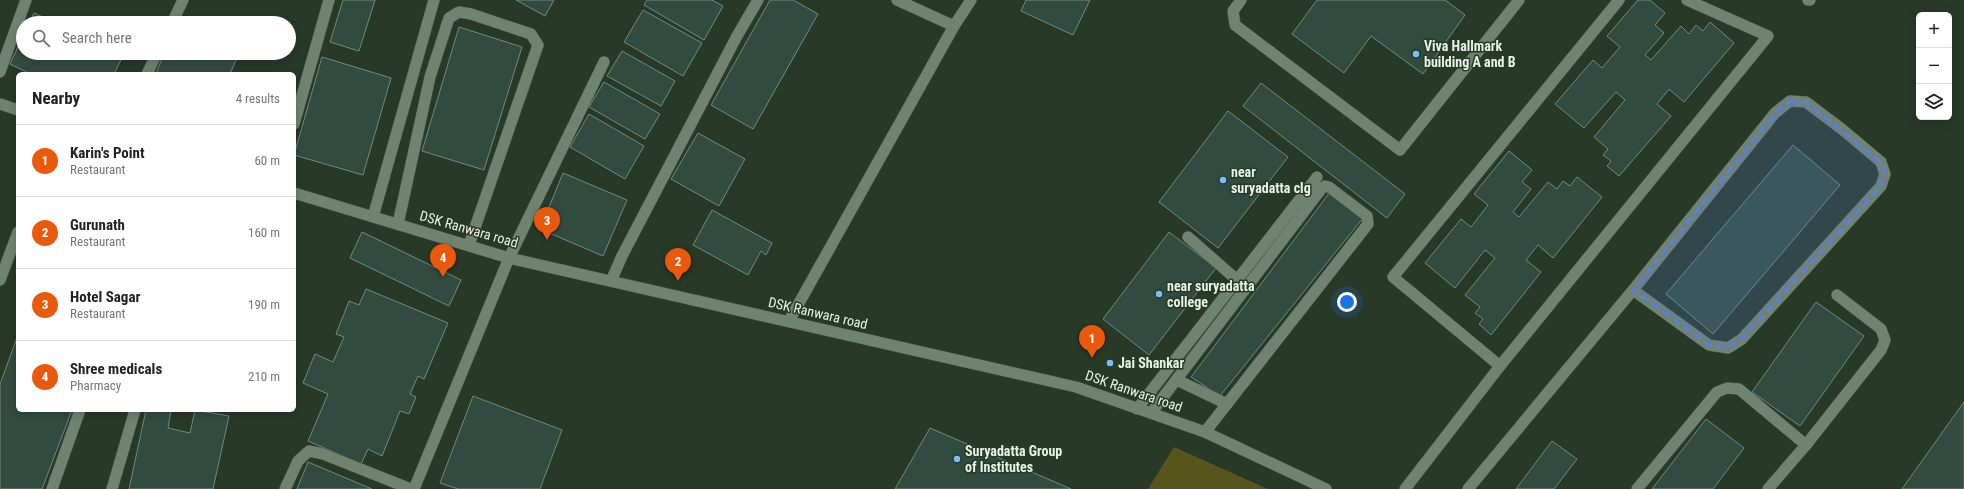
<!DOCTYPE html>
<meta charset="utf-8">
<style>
body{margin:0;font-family:"Roboto Condensed",sans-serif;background:#f2f2f2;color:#222}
.controls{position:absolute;right:12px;top:12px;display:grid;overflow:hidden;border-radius:6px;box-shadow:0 2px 10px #0003}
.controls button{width:36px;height:36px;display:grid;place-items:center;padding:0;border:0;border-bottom:1px solid #e0e0e0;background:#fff;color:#222;font:20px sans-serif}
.you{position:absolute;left:1347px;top:302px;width:14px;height:14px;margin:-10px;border:3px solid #fff;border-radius:50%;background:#1a73e8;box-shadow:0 0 0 6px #1a73e833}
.badge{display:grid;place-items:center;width:26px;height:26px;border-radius:50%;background:#ea580c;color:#fff;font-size:13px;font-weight:700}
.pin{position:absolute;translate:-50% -33px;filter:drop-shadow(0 1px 2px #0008)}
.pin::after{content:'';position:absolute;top:21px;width:14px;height:12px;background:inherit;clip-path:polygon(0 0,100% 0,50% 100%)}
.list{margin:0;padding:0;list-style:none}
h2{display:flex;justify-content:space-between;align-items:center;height:52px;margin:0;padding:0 16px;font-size:17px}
h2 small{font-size:13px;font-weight:400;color:#767676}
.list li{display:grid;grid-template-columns:26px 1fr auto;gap:12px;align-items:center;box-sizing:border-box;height:72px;padding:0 16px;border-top:1px solid #e0e0e0}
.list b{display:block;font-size:15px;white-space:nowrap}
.list p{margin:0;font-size:13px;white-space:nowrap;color:#767676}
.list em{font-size:13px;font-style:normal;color:#767676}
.icon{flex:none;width:22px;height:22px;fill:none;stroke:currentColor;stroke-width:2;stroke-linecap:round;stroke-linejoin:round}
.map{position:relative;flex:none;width:1964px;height:489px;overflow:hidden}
.search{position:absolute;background:#fff;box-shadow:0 2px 10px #0003;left:16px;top:16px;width:280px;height:44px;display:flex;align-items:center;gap:10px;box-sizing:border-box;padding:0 14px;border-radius:22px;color:#767676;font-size:15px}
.panel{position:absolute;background:#fff;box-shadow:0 2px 10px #0003;left:16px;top:72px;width:280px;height:340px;border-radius:6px}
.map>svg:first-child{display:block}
</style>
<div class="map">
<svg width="1964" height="489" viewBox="0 0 1964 489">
<rect width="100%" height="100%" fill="#283928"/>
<polygon fill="#58551c" points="1174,447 1268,489 1148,489"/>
<g fill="#324b40" stroke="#6f8a7d">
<polygon points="343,0 375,0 359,51 330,42"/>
<polygon points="516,0 554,0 545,16"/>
<polygon points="647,0 712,0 723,6 704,40 644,5"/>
<polygon points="770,0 793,0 818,14 753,129 711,105"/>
<polygon points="1026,0 1090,0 1073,35 1021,11"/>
<polygon points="1317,0 1445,0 1465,15 1423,74 1371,36 1344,73 1292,34"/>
<polygon points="1638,0 1650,0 1665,13 1655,25 1664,33 1645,55 1651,60 1681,26 1689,34 1696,25 1703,31 1710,22 1734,43 1684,102 1669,89 1657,104 1671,116 1619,176 1607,166 1611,161 1603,155 1608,149 1594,137 1625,100 1616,92 1584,128 1555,104 1593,60 1602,68 1620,47 1607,36"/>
<polygon points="643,10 702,43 683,76 624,42"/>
<polygon points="34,13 56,23 29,23"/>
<polygon points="459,27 522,47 484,170 422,151"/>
<polygon points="23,36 23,53 117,53 123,56 114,74 31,74 10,64"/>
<polygon points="622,51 675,81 661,106 607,76"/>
<polygon points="164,53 239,53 230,74 156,74"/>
<polygon points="322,57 391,78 363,175 294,155"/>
<polygon points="604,82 660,114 645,139 589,107"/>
<polygon points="1261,83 1405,194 1387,218 1243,106"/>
<polygon points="1228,111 1288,157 1218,248 1159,202"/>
<polygon points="589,114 644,146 625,179 570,147"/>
<polygon points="698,133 745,159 719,206 671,179"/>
<polygon points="1793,145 1840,185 1713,334 1666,294"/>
<polygon points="1509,151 1532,170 1522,182 1531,189 1513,212 1519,217 1548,182 1557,189 1563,181 1570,186 1577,177 1602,197 1553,258 1538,245 1526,260 1541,272 1491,335 1479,324 1483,319 1475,313 1480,307 1465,295 1495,258 1485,250 1455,288 1425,263 1461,219 1471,227 1488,205 1474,194"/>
<polygon points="563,173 627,200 603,256 540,229"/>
<polygon points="1330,192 1363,218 1220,396 1191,377"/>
<polygon points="712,210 772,243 766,255 761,251 748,275 693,245"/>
<polygon points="362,232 461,280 449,306 350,258"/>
<polygon points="1169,232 1216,268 1149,355 1103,319"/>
<polygon points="366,289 448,323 424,379 418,376 410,394 416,397 409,414 400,411 382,456 368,449 361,464 308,441 328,394 303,383 315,354 333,362 344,337 336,334 349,301 359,305"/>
<polygon points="1816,302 1864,336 1800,426 1752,392"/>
<polygon points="18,335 18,410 72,410 42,489 0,489 0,384"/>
<polygon points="473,396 562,430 540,489 458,489 440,483"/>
<polygon points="1964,402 1964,489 1902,489"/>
<polygon points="146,410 171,410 168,428 190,433 195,410 229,416 213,489 129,489"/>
<polygon points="1706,419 1744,448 1713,489 1652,489"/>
<polygon points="930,428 1071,489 895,489"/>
<polygon points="1552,441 1577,459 1554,489 1516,489"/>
<polygon points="308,462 372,489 297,489"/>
</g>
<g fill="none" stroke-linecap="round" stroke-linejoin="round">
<defs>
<g id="service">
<polyline points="897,0 954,26"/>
<polyline points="0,72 26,0"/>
<polyline points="398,224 430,77 449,18 459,12 471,14 531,34 538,45 469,245"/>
<polyline points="509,258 604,62"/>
<polyline points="0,280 18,232"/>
<polyline points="112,489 135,410"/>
</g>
<g id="minor">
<polyline points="1241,0 1233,11 1235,25 1400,150 1519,0"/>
<polyline points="1808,0 1810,0"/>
<polyline points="172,23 183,0"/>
<polyline points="147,74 157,53"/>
<polyline points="294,124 329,0"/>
<polyline points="373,217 434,0"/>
<polyline points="1188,237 1237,280"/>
<polyline points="611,281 622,256 737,36 758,0"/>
<polyline points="789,321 954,26 971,0"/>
<polyline points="1500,366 1393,277 1619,0"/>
<polyline points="1177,380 1227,404"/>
<polyline points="1137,409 1317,177"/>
<polyline points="1151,413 1322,188 1325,186 1329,187 1367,216 1368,224 1205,432"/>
<polyline points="52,489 80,410"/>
<polyline points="285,489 298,461 309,451 323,454 411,489"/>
<polyline points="414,489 509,258"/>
<polyline points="1405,489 1500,366 1768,36 1687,0"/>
<polyline points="1468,489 1633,290 1775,113 1790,101 1806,102 1843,130 1881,162 1885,174 1881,186 1742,339 1728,348 1709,345 1633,290"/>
<polyline points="1637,489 1717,392 1727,388 1739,389 1806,445"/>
<polyline points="1768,489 1806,445 1881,350 1885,340 1881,329 1837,295"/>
</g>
<g id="tertiary">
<polyline points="0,104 18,110"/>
<polyline points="294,193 509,258 1076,387 1205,432 1326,489"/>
</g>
</defs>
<use href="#service" stroke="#485749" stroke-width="12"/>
<use href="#minor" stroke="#485749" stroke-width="12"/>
<use href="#tertiary" stroke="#485749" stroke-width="12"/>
<use href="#service" stroke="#708370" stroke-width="11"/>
<use href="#minor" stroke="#708370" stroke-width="11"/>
<use href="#tertiary" stroke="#708370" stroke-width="11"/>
</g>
<path fill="#5a80dd" fill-opacity="0.2" stroke="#5a80dd" stroke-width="3" stroke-dasharray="8 5" stroke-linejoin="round" d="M1790 101 1806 102 1881 162 1885 174 1881 186 1742 339 1728 348 1709 345 1633 290 1775 113Z"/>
<g fill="#76c0f7" stroke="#283928" stroke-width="1.5">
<circle cx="1416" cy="54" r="4"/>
<circle cx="1223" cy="180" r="4"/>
<circle cx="1159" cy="294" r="4"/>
<circle cx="1110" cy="363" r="4"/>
<circle cx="957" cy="459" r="4"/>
</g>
<g text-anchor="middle" stroke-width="3" stroke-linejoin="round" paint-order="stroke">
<g font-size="14" font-weight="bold" fill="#e8f3e8" stroke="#283928" text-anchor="start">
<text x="1424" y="51">Viva Hallmark<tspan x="1424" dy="16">building A and B</tspan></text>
<text x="1231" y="177">near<tspan x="1231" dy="16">suryadatta clg</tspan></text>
<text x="1167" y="291">near suryadatta<tspan x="1167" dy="16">college</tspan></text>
<text x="1118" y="368">Jai Shankar</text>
<text x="965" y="456">Suryadatta Group<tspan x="965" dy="16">of Institutes</tspan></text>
</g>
<g font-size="14" fill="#e8f3e8" stroke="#283928">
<text transform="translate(469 229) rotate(16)" y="5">DSK Ranwara road</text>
<text transform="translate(818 313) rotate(13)" y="5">DSK Ranwara road</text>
<text transform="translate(1134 391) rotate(19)" y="5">DSK Ranwara road</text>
</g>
</g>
</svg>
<div class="controls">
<button>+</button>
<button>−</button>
<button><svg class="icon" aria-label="layers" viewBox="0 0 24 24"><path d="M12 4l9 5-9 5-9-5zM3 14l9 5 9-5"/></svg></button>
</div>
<div class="you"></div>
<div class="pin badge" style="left:1092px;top:358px">1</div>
<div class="pin badge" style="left:678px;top:281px">2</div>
<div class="pin badge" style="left:547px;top:240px">3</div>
<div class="pin badge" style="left:443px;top:277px">4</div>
<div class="search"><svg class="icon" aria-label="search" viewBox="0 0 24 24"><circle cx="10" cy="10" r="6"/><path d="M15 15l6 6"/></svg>Search here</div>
<section class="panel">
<h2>Nearby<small>4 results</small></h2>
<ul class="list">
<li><span class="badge">1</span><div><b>Karin's Point</b><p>Restaurant</p></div><em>60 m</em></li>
<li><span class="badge">2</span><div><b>Gurunath</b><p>Restaurant</p></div><em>160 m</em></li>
<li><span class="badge">3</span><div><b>Hotel Sagar</b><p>Restaurant</p></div><em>190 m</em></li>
<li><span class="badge">4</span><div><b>Shree medicals</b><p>Pharmacy</p></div><em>210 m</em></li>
</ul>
</section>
</div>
